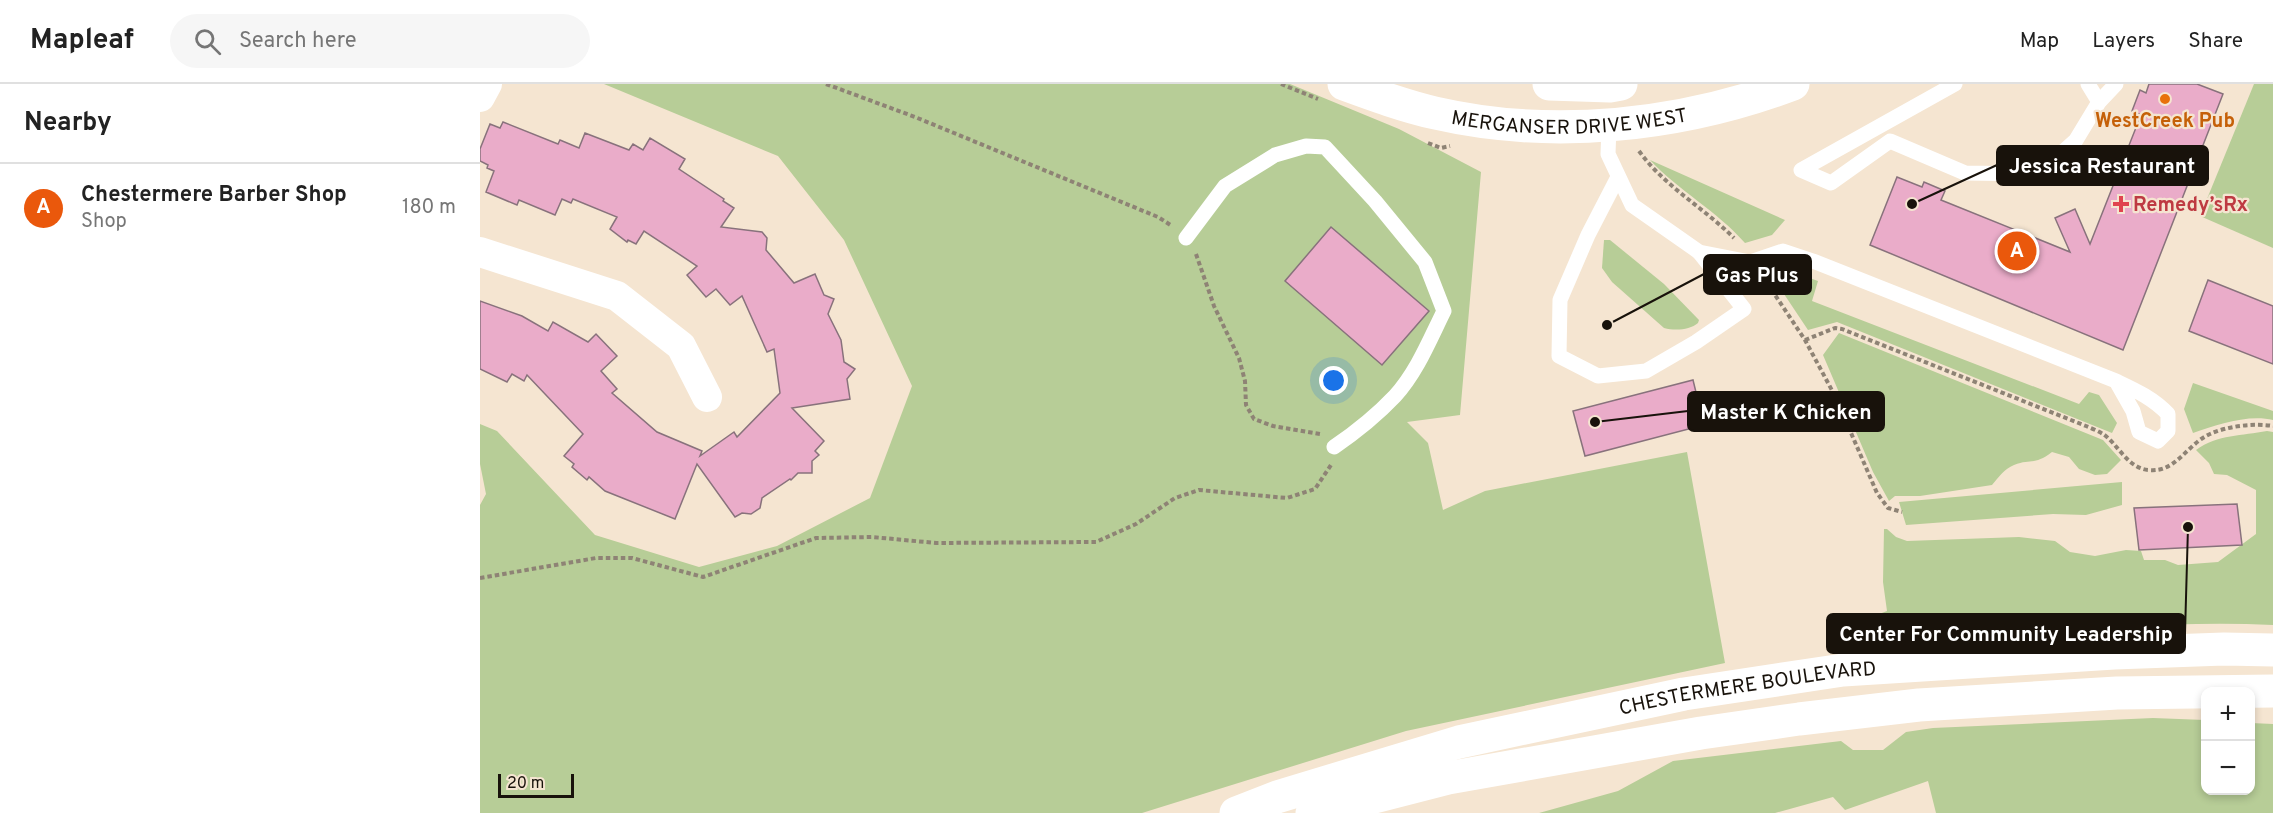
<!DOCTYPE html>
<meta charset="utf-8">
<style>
body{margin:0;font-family:Overpass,sans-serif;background:#f6f6f6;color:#222}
.controls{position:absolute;right:18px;bottom:18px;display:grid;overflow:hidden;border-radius:12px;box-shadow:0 3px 9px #0003}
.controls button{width:54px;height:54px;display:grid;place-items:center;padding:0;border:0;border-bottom:2px solid #e0e0e0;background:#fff;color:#222;font:30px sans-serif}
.scale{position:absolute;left:18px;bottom:15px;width:76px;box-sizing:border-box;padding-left:6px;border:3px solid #18120b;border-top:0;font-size:16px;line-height:21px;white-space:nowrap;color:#18120b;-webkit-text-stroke:4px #f5e5d1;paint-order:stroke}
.you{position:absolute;left:854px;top:297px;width:21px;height:21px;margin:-15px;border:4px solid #fff;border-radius:50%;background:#1a73e8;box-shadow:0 0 0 9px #1a73e833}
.badge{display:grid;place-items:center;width:39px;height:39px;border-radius:50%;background:#ea580c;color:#fff;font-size:20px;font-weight:700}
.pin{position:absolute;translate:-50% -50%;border:3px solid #fff;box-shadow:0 2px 6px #0006}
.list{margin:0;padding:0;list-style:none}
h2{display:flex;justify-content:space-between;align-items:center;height:78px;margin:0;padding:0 24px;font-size:26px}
h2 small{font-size:20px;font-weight:400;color:#767676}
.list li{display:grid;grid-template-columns:39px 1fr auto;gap:18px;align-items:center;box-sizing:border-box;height:90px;padding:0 24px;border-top:2px solid #e0e0e0}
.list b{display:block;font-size:22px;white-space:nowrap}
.list p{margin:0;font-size:20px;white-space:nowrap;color:#767676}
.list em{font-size:20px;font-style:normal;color:#767676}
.icon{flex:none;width:33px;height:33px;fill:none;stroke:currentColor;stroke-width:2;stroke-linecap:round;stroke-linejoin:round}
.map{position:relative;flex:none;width:1793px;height:729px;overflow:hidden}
header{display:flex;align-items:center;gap:36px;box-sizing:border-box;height:84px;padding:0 30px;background:#fff;border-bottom:2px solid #e0e0e0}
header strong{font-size:28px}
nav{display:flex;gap:33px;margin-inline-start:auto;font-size:21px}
.search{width:420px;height:54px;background:#f6f6f6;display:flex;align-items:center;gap:15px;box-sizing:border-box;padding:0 21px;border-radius:33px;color:#767676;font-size:22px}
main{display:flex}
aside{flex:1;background:#fff}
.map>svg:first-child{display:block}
</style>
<header>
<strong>Mapleaf</strong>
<div class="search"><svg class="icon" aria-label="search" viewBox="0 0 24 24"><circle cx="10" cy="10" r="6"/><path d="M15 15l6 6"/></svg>Search here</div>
<nav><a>Map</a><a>Layers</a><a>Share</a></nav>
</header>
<main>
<aside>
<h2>Nearby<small></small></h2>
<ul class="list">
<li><span class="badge">A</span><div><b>Chestermere Barber Shop</b><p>Shop</p></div><em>180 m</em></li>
</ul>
</aside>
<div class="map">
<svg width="1793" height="729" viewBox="0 0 1793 729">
<rect width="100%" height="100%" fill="#f5e5d1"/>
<g fill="#b7cd97">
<polygon points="124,0 810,0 919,45 1001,88 980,331 927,338 948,359 963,426 1005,407 1207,368 1245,579 926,647 662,729 0,729 0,421 6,410 0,380 0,340 17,347 115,451 219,483 297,462 390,414 432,302 364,156 298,72"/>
<polygon points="1774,0 1793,0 1793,164 1720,132"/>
<path d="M1170 76 1305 136 1292 151 1265 159C1237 127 1199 107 1170 76Z"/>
<path d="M1124 156H1130L1184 200 1219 236 1218 239C1210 246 1195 247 1184 244L1132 198 1122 184Z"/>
<polygon points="1302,191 1324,192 1338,197 1332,217 1599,320 1609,308 1619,311 1637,339 1632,349 1357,238 1328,246 1292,192"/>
<path d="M1359 249 1623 356 1641 376 1627 390 1615 391 1599 385 1589 373 1572 368C1554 382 1551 374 1534 381 1524 385 1519 393 1512 401L1440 412H1415L1409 417 1393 388 1343 271Z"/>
<path d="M1713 299 1793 327V336C1768 330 1736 341 1713 349L1704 325Z"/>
<path d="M1787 347 1793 348V541C1665 535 1533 553 1405 564 1390 558 1382 554 1381 537L1407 527 1403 498 1404 445H1407L1416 453 1427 457 1539 453 1575 457 1590 468 1615 472 1646 466 1661 467 1664 476H1685L1698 481 1738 478 1776 450V406L1747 391 1734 390 1729 379 1716 366C1738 350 1762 352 1787 347Z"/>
<polygon points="1642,398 1642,421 1606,431 1573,430 1426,441 1419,418"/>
<polygon points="1673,634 1725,636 1726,706 1770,706 1771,639 1793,640 1793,729 1456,729 1448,697 1365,726 1353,713 1295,729 1059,729 1138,707 1193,677 1361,657 1373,666 1403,666 1426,648 1453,644"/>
</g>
<g fill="#eaacc9" stroke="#88727c" stroke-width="1.5">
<polygon points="1669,0 1717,0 1743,10 1643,266 1390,161 1417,93 1442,103 1444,98 1465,107 1461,116 1590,168 1575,134 1595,125 1610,160 1661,31 1652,27 1660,6 1666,9"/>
<polygon points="23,38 78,60 80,56 99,64 105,49 149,66 153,60 163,66 170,54 205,75 199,85 244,115 243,117 254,124 241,143 282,148 287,154 286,166 314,199 335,190 344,211 354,215 348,230 361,256 364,278 375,285 367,295 370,315 312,324 344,357 335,367 339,371 332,377 332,389 318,389 311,396 310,395 282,414 280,424 271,430 262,429 255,433 217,380 195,435 125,407 109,393 107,396 92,383 94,380 84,372 103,350 47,291 44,297 32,290 27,298 0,285 0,217 42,232 68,247 73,238 108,258 116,250 137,272 121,287 137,305 132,309 177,348 222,367 220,372 254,348 257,353 300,309 294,265 287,268 262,212 250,221 236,205 226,213 207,191 217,182 164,147 156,160 148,156 147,158 130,145 137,133 93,115 91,119 82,115 75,131 39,116 37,121 6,108 14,87 7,84 8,81 0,77 0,65 10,40 20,44"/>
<polygon points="851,143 949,227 902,281 805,197"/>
<polygon points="1728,196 1793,222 1793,280 1709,247"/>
<polygon points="1213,296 1224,341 1105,372 1093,327"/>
<polygon points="1757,420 1762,461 1659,466 1654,424"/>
</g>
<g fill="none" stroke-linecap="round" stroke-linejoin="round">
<g stroke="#8e8375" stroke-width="4" stroke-dasharray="4.5 3" stroke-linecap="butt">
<polyline points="346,0 435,33 678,133 692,142"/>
<polyline points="801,0 838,15"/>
<polyline points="948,59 961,64 970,62"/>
<path d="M1159 67C1185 103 1223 123 1254 154"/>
<polyline points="716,170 734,222 759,274 765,297 766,321 774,335 793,342 840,350"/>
<polyline points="1283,193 1325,256 1355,312 1397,409 1408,424 1422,428"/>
<path d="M1325 256 1355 244 1362 245 1606 342C1611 344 1618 347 1623 350 1638 360 1648 385 1669 386 1696 389 1707 360 1730 350 1748 342 1773 339 1793 342"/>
<polyline points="0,494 116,474 152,474 223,493 336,454 392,453 456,459 616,458 656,440 695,414 719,406 807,414 835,405 851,381"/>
</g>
<g stroke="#fff" stroke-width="15">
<polyline points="1475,0 1321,86 1351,99 1410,57 1485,89 1558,90 1596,56 1619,18 1636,0"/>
<polyline points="1608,0 1619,18"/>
<path d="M1129 42 1128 70 1152 121 1219 168 1270 178 1303 167 1333 177 1636 297 1653 327 1659 348 1678 357 1688 347V330C1673 314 1655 306 1636 297"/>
<polyline points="1138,93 1108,151 1080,216 1079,272 1118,292 1166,287 1216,258 1264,225 1219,168"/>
<path d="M706 154 745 102 795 71 826 62 845 63 895 117 945 178 964 227C950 255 937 288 915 312 897 331 876 348 854 363"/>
</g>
<g stroke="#fff" stroke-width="30">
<polyline points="0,13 7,0"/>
<polyline points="0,168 137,212 201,262 227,313"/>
</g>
<g stroke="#fff" stroke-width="33">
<path id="s1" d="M864 0C894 11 924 22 955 29 1073 56 1201 42 1313 0"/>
<polyline points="1069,0 1130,2 1141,0"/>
<path id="s2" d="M756 729 797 713 979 658 1204 610 1363 586 1634 569 1744 565 1793 566"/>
<polyline points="832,729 968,694 1221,649 1319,635 1439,621 1637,609 1793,607"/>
</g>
</g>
<circle fill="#e8710a" stroke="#f5e5d1" stroke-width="2" cx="1685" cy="15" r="6"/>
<path fill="#e0444e" stroke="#f5e5d1" stroke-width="2" d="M1638 111h6v6h6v6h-6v6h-6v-6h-6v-6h6z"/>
<g text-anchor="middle" stroke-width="4.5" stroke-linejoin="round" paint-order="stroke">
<g font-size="20" fill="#18120b" stroke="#f5e5d1">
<text dy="7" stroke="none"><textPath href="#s1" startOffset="231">MERGANSER DRIVE WEST</textPath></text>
<text dy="7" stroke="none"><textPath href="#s2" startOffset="528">CHESTERMERE BOULEVARD</textPath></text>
</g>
<g font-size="20" font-weight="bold" fill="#c56008" stroke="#f5e5d1">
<text x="1685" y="43">WestCreek Pub</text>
</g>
<g font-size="20" font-weight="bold" fill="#be3a42" stroke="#f5e5d1" text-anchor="start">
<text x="1653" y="127">Remedy’sRx</text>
</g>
</g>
<path fill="none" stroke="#18120b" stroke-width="2" d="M1432 120L1517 81M1127 241L1224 190M1115 338L1208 327M1708 443L1705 549"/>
<g fill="#18120b" stroke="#f5e5d1" stroke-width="2">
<circle cx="1432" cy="120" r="6"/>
<circle cx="1127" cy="241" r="6"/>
<circle cx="1115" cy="338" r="6"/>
<circle cx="1708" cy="443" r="6"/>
</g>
<g fill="#18120b" stroke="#18120b" stroke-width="2">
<rect x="1517" y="62" width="211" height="39" rx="6"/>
<rect x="1224" y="171" width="107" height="39" rx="6"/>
<rect x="1208" y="308" width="196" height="39" rx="6"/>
<rect x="1347" y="530" width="358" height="39" rx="6"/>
</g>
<g font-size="21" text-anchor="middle" font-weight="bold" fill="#fff">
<text x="1622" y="89">Jessica Restaurant</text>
<text x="1277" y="198">Gas Plus</text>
<text x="1306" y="335">Master K Chicken</text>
<text x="1526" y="557">Center For Community Leadership</text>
</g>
</svg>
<div class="controls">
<button>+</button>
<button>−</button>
</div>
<div class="scale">20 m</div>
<div class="you"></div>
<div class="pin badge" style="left:1537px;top:167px">A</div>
</div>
</main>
